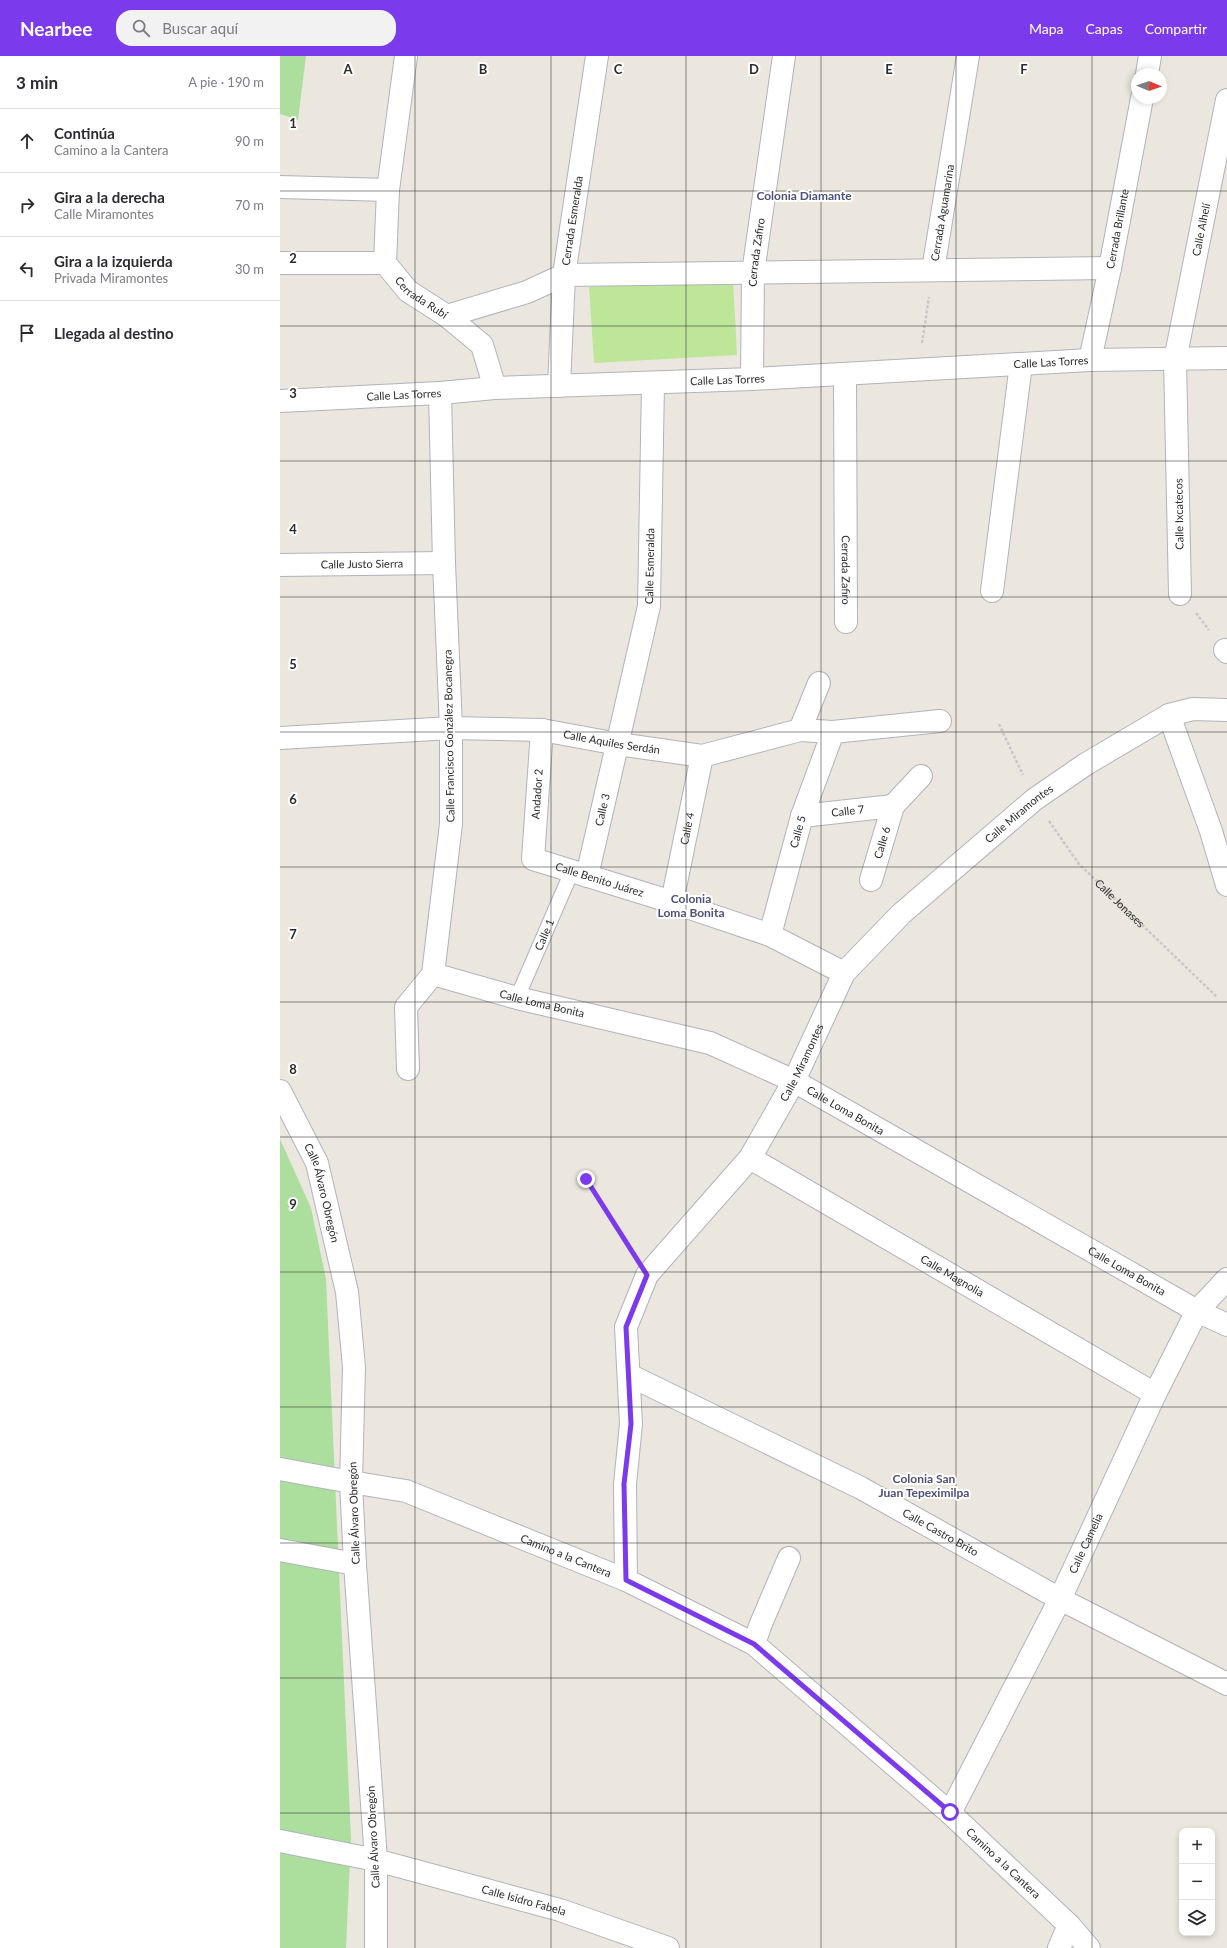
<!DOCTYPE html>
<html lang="es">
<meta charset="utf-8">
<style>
body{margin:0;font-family:Lato,sans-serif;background:#f2f2f3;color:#2b2b33}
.controls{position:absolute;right:12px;bottom:12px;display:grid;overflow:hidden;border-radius:8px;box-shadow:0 2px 6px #0003}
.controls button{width:36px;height:36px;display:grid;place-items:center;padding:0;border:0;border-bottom:1px solid #e1e1e2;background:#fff;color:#2b2b33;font:20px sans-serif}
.compass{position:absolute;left:851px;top:12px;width:36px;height:36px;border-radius:50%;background:#fff;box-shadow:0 2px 6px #0003;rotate:92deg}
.stop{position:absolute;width:12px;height:12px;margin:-9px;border:3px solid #7c3aed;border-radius:50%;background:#fff}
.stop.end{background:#7c3aed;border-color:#fff;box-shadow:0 1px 4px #0008}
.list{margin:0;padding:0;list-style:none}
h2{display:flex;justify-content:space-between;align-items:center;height:52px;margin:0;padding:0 16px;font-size:17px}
h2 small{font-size:13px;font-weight:400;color:#7c7c81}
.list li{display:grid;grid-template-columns:26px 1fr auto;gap:12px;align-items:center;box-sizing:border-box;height:64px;padding:0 16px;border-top:1px solid #e1e1e2}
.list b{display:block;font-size:15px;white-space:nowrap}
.list p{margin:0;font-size:13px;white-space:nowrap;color:#7c7c81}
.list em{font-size:13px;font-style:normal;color:#7c7c81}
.icon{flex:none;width:22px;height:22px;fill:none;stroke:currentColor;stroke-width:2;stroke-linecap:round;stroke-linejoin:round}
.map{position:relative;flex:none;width:947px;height:1892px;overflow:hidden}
header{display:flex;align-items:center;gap:24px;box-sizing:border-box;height:56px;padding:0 20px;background:#7c3aed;color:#fff}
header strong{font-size:19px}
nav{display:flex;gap:22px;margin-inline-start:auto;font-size:14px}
.search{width:280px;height:36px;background:#f2f2f3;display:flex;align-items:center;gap:10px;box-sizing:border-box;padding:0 14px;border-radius:16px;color:#7c7c81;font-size:15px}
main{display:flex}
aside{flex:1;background:#fff}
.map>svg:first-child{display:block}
</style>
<header>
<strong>Nearbee</strong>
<div class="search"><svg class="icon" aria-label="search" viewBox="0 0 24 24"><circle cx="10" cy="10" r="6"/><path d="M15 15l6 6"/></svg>Buscar aquí</div>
<nav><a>Mapa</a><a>Capas</a><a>Compartir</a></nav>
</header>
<main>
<aside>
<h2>3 min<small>A pie · 190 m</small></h2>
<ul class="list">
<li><svg class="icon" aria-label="ahead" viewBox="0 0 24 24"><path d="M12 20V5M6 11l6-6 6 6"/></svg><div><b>Continúa</b><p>Camino a la Cantera</p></div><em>90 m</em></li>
<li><svg class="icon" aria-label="right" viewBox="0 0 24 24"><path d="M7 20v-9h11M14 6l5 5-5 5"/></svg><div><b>Gira a la derecha</b><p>Calle Miramontes</p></div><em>70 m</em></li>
<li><svg class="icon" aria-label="left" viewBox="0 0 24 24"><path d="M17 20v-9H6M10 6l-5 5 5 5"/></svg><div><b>Gira a la izquierda</b><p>Privada Miramontes</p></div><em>30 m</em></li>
<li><svg class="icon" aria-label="arrive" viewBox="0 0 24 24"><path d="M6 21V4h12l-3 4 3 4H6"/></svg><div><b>Llegada al destino</b></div></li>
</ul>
</aside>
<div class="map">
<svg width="947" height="1892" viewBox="0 0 947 1892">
<rect width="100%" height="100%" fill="#ece7de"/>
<g fill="#acdf9d">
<polygon points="0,0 26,0 18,64 0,58"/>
<polygon points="0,1083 31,1152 46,1223 71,1783 66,1892 0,1892"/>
</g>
<polygon fill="#bde699" points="453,222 457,299 314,307 309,231"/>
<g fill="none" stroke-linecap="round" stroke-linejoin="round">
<defs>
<g id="lane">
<path id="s2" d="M237 942 292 815"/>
</g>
<g id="street">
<path id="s3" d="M126 0 108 134 105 207 128 235 167 260 202 289 215 332"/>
<polyline points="867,18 870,0"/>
<polyline points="0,131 108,134"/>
<polyline points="0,207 105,207"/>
<path id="s4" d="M653 214 688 0"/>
<polyline points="167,260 247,236 284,219 830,212"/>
<path id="s5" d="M810 304 830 212 862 42"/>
<path id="s6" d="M565 318 566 566"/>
<path id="s7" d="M472 323 473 217 504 0"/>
<path id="s8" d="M279 330 284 219 317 0"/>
<path id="s9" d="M0 345 160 337 215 332 472 323 810 304 947 302"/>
<path id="s10" d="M0 509 164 507"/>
<polyline points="712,535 741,308"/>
<path id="s11" d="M900 538 895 304 947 44"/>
<polyline points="945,594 947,596"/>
<polyline points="889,659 931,775 947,829"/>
<path id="s12" d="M262 674 253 803 392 846 490 879 564 917"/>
<polyline points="520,674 539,627"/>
<path id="s13" d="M0 682 171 672 262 674 338 688 422 700 520 674 553 676 660 665"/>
<path id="s14" d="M522 760 613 750"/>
<path id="s15" d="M307 820 369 550 373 328"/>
<path id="s16" d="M591 824 613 750 641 720"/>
<path id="s17" d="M392 846 422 700"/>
<path id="s18" d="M490 879 522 760 553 676"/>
<path id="s19" d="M153 918 237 942 430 987 514 1025 917 1255 947 1269"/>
<polyline points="128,1013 126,951 153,918 171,768 171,672 164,507 160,337"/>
<path id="s20" d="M0 1035 37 1107 67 1236 74 1311 71 1426 0 1413"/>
<path id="s21" d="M470 1102 875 1338"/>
<path id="s22" d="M349 1319 581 1432 780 1543 947 1628"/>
<polyline points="0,1494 75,1508"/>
<path id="s23" d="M346 1524 345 1428 351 1368 346 1271 367 1219 470 1102 514 1025 564 917 621 858 755 743 806 708 889 659 913 653 947 654"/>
<polyline points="474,1588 480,1570 509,1502"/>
<path id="s24" d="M670 1757 780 1543 875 1338 917 1255 947 1223"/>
<path id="s25" d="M0 1785 96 1804 280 1854 388 1892"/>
<polyline points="779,1892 789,1869"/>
</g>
<g id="secondary">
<path id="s26" d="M96 1892V1804L75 1508 71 1426 126 1435 346 1524 474 1588 670 1757 789 1869 809 1892"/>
</g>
</defs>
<use href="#lane" stroke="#b1b2bd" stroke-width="16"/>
<use href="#street" stroke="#b1b2bd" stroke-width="24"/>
<use href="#secondary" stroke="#b1b2bd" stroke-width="24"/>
<g stroke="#c8c8c8" stroke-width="2.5" stroke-dasharray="3 2" stroke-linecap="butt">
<polyline points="642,287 649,241"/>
<polyline points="916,557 929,574"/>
<polyline points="719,668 743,719"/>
<path id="s1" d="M769 765 799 808 937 941"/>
<polyline points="306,1123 353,1197"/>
</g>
<use href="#lane" stroke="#fff" stroke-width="14"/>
<use href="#street" stroke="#fff" stroke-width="22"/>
<use href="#secondary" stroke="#fff" stroke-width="22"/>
</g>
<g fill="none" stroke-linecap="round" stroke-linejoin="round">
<polyline stroke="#7c3aed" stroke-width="5" points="306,1123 367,1219 346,1271 351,1368 344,1428 346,1524 474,1588 670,1756"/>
</g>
<path fill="none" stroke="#2b2b2b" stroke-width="1" stroke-opacity="0.55" d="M135 0V1892M271 0V1892M406 0V1892M541 0V1892M676 0V1892M812 0V1892M0 135H947M0 270H947M0 405H947M0 541H947M0 676H947M0 811H947M0 946H947M0 1081H947M0 1216H947M0 1351H947M0 1487H947M0 1622H947M0 1757H947"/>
<g text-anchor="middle" stroke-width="4" stroke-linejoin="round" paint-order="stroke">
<g font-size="11" fill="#2b2b2b" stroke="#fff">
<text dy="4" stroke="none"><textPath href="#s4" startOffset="58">Cerrada Aguamarina</textPath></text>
<text dy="4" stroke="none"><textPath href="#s8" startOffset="166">Cerrada Esmeralda</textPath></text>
<text dy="4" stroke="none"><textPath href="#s5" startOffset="134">Cerrada Brillante</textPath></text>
<text dy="4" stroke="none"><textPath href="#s11" startOffset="367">Calle Alhelí</textPath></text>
<text dy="4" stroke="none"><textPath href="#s7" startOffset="127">Cerrada Zafiro</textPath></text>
<text dy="4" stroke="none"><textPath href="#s3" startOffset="259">Cerrada Rubí</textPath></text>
<text dy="4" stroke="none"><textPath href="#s9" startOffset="772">Calle Las Torres</textPath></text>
<text dy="4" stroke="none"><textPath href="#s9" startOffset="448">Calle Las Torres</textPath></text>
<text dy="4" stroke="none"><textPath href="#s9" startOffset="124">Calle Las Torres</textPath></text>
<text transform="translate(899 458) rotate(-91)" y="4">Calle Ixcatecos</text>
<text dy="4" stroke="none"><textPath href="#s10" startOffset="82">Calle Justo Sierra</textPath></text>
<text dy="4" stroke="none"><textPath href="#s15" startOffset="317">Calle Esmeralda</textPath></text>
<text dy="4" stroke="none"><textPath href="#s6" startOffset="196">Cerrada Zafiro</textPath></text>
<text transform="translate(169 680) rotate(-91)" y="4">Calle Francisco González Bocanegra</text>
<text dy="4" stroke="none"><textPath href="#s13" startOffset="333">Calle Aquiles Serdán</textPath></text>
<text transform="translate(257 738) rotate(-86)" y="4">Andador 2</text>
<text dy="4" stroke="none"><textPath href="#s15" startOffset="68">Calle 3</textPath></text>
<text dy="4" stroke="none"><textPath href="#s14" startOffset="46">Calle 7</textPath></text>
<text dy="4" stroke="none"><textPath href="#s23" startOffset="910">Calle Miramontes</textPath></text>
<text dy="4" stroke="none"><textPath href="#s17" startOffset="75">Calle 4</textPath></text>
<text dy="4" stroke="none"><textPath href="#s18" startOffset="107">Calle 5</textPath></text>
<text dy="4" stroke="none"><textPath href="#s16" startOffset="39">Calle 6</textPath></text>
<text dy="4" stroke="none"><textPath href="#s12" startOffset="199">Calle Benito Juárez</textPath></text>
<text dy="4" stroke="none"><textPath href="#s1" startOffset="109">Calle Jonases</textPath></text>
<text dy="4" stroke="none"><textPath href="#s2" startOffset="69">Calle 1</textPath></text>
<text dy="4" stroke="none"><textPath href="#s19" startOffset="113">Calle Loma Bonita</textPath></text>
<text dy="4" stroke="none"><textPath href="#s23" startOffset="574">Calle Miramontes</textPath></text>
<text dy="4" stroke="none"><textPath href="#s19" startOffset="437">Calle Loma Bonita</textPath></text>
<text dy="4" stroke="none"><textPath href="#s20" startOffset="111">Calle Álvaro Obregón</textPath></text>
<text dy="4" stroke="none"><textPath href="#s19" startOffset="761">Calle Loma Bonita</textPath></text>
<text dy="4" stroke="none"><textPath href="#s21" startOffset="234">Calle Magnolia</textPath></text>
<text transform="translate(74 1457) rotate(-92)" y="4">Calle Álvaro Obregón</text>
<text dy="4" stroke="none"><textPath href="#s22" startOffset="349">Calle Castro Brito</textPath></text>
<text dy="4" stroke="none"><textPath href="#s24" startOffset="302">Calle Camelia</textPath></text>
<text dy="4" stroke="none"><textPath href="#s26" startOffset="695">Camino a la Cantera</textPath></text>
<text transform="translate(93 1781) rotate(-93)" y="4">Calle Álvaro Obregón</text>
<text dy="4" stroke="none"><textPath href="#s26" startOffset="1235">Camino a la Cantera</textPath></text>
<text dy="4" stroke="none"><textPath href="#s25" startOffset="251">Calle Isidro Fabela</textPath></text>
</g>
<g font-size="12" font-weight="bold" fill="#4d5079" stroke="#fff">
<text x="524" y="144">Colonia Diamante</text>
<text x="411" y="847">Colonia<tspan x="411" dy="14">Loma Bonita</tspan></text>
<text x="644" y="1427">Colonia San<tspan x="644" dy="14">Juan Tepeximilpa</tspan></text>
</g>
</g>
<g font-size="13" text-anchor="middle" font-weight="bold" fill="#2b2b2b" stroke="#fff" stroke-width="4" stroke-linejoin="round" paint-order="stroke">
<text x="68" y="18">A</text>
<text x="203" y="18">B</text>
<text x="338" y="18">C</text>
<text x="474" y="18">D</text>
<text x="609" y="18">E</text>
<text x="744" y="18">F</text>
<text x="13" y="72">1</text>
<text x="13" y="207">2</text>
<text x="13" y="342">3</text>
<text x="13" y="478">4</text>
<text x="13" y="613">5</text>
<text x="13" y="748">6</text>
<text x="13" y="883">7</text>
<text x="13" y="1018">8</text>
<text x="13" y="1153">9</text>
</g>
</svg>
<div class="controls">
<button>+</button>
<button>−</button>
<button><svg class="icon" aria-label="layers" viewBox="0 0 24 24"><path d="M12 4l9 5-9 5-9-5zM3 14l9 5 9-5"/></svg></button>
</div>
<svg class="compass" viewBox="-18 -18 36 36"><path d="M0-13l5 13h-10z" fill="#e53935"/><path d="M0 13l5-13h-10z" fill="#7c7c81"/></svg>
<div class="stop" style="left:670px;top:1756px"></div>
<div class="stop end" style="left:306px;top:1123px"></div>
</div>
</main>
